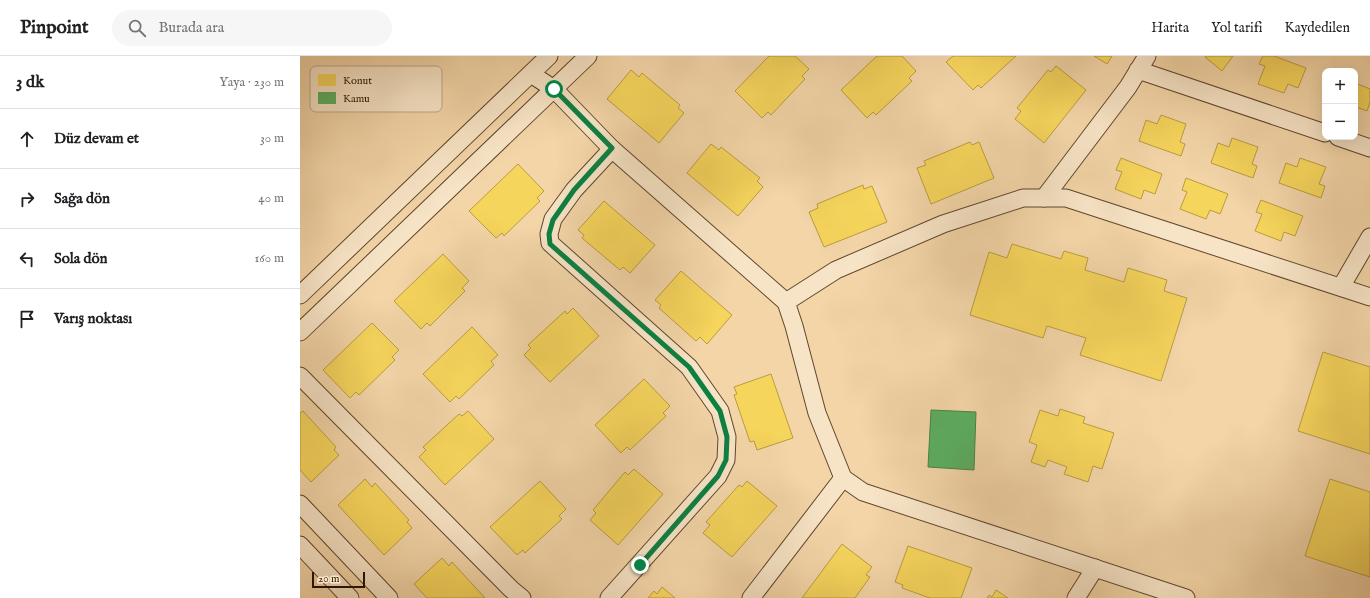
<!DOCTYPE html>
<html lang="tr">
<meta charset="utf-8">
<style>
body{margin:0;font-family:"IM FELL English",serif;background:#f6f6f6;color:#202124}
.controls{position:absolute;right:12px;top:12px;display:grid;overflow:hidden;border-radius:8px;box-shadow:0 4px 16px #0002}
.controls button{width:36px;height:36px;display:grid;place-items:center;padding:0;border:0;border-bottom:1px solid #e0e0e0;background:#fff;color:#202124;font:20px sans-serif}
.scale{position:absolute;left:12px;bottom:10px;width:53px;box-sizing:border-box;padding-left:4px;border:2px solid #2f1702;border-top:0;font-size:11px;line-height:14px;white-space:nowrap;color:#2f1702;-webkit-text-stroke:3px #f7e4c6;paint-order:stroke}
.stop{position:absolute;width:12px;height:12px;margin:-9px;border:3px solid #0b8043;border-radius:50%;background:#fff}
.stop.end{background:#0b8043;border-color:#fff;box-shadow:0 1px 4px #0008}
.list{margin:0;padding:0;list-style:none}
h2{display:flex;justify-content:space-between;align-items:center;height:52px;margin:0;padding:0 16px;font-size:17px}
h2 small{font-size:13px;font-weight:400;color:#757577}
.list li{display:grid;grid-template-columns:26px 1fr auto;gap:12px;align-items:center;box-sizing:border-box;height:60px;padding:0 16px;border-top:1px solid #e0e0e0}
.list b{display:block;font-size:15px;white-space:nowrap}
.list em{font-size:13px;font-style:normal;color:#757577}
.icon{flex:none;width:22px;height:22px;fill:none;stroke:currentColor;stroke-width:2;stroke-linecap:round;stroke-linejoin:round}
.map{position:relative;flex:none;width:1070px;height:542px;overflow:hidden}
header{display:flex;align-items:center;gap:24px;box-sizing:border-box;height:56px;padding:0 20px;background:#fff;border-bottom:1px solid #e0e0e0}
header strong{font-size:19px}
nav{display:flex;gap:22px;margin-inline-start:auto;font-size:14px}
.search{width:280px;height:36px;background:#f6f6f6;display:flex;align-items:center;gap:10px;box-sizing:border-box;padding:0 14px;border-radius:22px;color:#757577;font-size:15px}
main{display:flex}
aside{flex:1;background:#fff}
.map>svg:first-child{display:block}
</style>
<header>
<strong>Pinpoint</strong>
<div class="search"><svg class="icon" aria-label="search" viewBox="0 0 24 24"><circle cx="10" cy="10" r="6"/><path d="M15 15l6 6"/></svg>Burada ara</div>
<nav><a>Harita</a><a>Yol tarifi</a><a>Kaydedilen</a></nav>
</header>
<main>
<aside>
<h2>3 dk<small>Yaya · 230 m</small></h2>
<ul class="list">
<li><svg class="icon" aria-label="ahead" viewBox="0 0 24 24"><path d="M12 20V5M6 11l6-6 6 6"/></svg><div><b>Düz devam et</b></div><em>30 m</em></li>
<li><svg class="icon" aria-label="right" viewBox="0 0 24 24"><path d="M7 20v-9h11M14 6l5 5-5 5"/></svg><div><b>Sağa dön</b></div><em>40 m</em></li>
<li><svg class="icon" aria-label="left" viewBox="0 0 24 24"><path d="M17 20v-9H6M10 6l-5 5 5 5"/></svg><div><b>Sola dön</b></div><em>160 m</em></li>
<li><svg class="icon" aria-label="arrive" viewBox="0 0 24 24"><path d="M6 21V4h12l-3 4 3 4H6"/></svg><div><b>Varış noktası</b></div></li>
</ul>
</aside>
<div class="map">
<svg width="1070" height="542" viewBox="0 0 1070 542">
<rect width="100%" height="100%" fill="#f3d5a8"/>
<filter id="stains"><feTurbulence type="fractalNoise" baseFrequency=".005" numOctaves="4"/><feColorMatrix values="0 0 0 0 .2 0 0 0 0 .09 0 0 0 0 .02 0 0 0 .5 -.17"/></filter>
<radialGradient id="worn" r=".72"><stop offset=".6" stop-color="#630" stop-opacity="0"/><stop offset="1" stop-color="#630" stop-opacity=".3"/></radialGradient>
<g fill="#f6d55c" stroke="#ba9c41">
<polygon points="469,0 495,0 509,13 502,20 505,23 471,59 468,56 462,62 435,35"/>
<polygon points="577,0 602,0 616,15 609,22 612,25 576,59 573,56 567,62 541,34"/>
<polygon points="653,0 716,0 681,32 678,29 673,34 646,6"/>
<polygon points="794,0 812,0 807,8"/>
<polygon points="906,0 933,0 922,15 905,1"/>
<polygon points="963,0 974,0 1006,12 998,32 988,28 984,37 958,28 965,10 959,8"/>
<polygon points="756,10 786,34 744,87 715,63 721,55 717,52 748,14 751,16"/>
<polygon points="331,14 339,21 342,17 380,49 378,52 384,57 359,87 307,43"/>
<polygon points="1055,27 1070,33 1070,46 1067,55 1056,51 1055,54"/>
<polygon points="861,59 886,68 880,86 885,88 881,100 839,85 846,64 857,68"/>
<polygon points="932,82 958,91 952,108 957,110 953,122 911,107 918,87 929,91"/>
<polygon points="670,86 672,89 679,86 694,122 631,148 617,112 626,109 624,105"/>
<polygon points="411,88 419,94 421,91 460,122 457,125 463,131 438,160 387,117"/>
<polygon points="821,102 862,118 855,138 844,134 841,143 815,133 822,116 816,114"/>
<polygon points="1000,102 1026,111 1019,128 1025,130 1021,142 979,127 986,107 997,111"/>
<polygon points="218,108 244,135 237,142 240,145 204,180 202,177 196,182 169,155"/>
<polygon points="886,122 928,138 920,158 910,154 906,163 880,153 887,136 882,134"/>
<polygon points="563,129 564,133 572,130 587,166 524,191 509,156 518,152 517,148"/>
<polygon points="961,144 1003,160 995,180 984,176 981,185 955,175 962,158 956,156"/>
<polygon points="304,145 355,189 330,217 323,211 320,214 282,182 284,179 278,174"/>
<polygon points="712,188 761,203 764,195 788,202 785,214 824,226 828,212 867,224 864,235 887,242 861,325 780,299 786,282 747,270 743,282 670,259 689,196 707,202"/>
<polygon points="143,198 169,225 162,232 165,235 130,270 127,267 121,273 94,245"/>
<polygon points="381,215 432,259 407,288 400,281 396,285 359,252 361,249 355,244"/>
<polygon points="273,252 299,280 250,326 224,299 231,292 228,289 265,255 267,258"/>
<polygon points="72,267 99,294 92,301 95,304 59,339 56,336 50,342 23,314"/>
<polygon points="172,271 198,299 191,305 194,309 159,343 156,340 150,346 123,318"/>
<polygon points="1023,296 1070,311 1070,398 998,375"/>
<polygon points="471,318 493,382 457,394 454,385 450,386 434,339 437,338 434,331"/>
<polygon points="344,323 370,350 363,357 366,360 330,394 327,391 321,397 295,369"/>
<polygon points="760,353 785,361 783,367 814,377 802,413 793,410 788,426 764,418 767,411 748,404 745,411 731,406 737,389 729,386 740,354 758,360"/>
<polygon points="3,355 36,391 34,394 39,399 11,426 0,414 0,357"/>
<polygon points="168,355 194,383 145,429 119,401 126,394 123,391 159,358 162,360"/>
<polygon points="334,413 363,438 318,489 290,464 296,457 293,454 325,416 328,419"/>
<polygon points="65,423 72,431 75,427 109,464 107,466 112,472 84,499 38,449"/>
<polygon points="1030,423 1070,436 1070,521 1005,500"/>
<polygon points="240,425 266,453 259,460 262,463 225,497 223,494 217,499 190,471"/>
<polygon points="447,425 477,450 432,501 403,477 410,469 406,466 439,429 442,431"/>
<polygon points="542,488 572,511 566,519 570,521 555,542 502,542"/>
<polygon points="608,490 672,512 661,542 630,542 602,532 603,529 595,526"/>
<polygon points="142,502 149,510 152,506 185,542 127,542 114,528"/>
<polygon points="362,531 375,542 348,542 354,535 357,538"/>
<polygon points="696,534 708,542 687,542 689,539 692,541"/>
</g>
<polygon fill="#5aae61" stroke="#4d8144" points="631,354 676,356 674,414 628,411"/>
<g fill="none" stroke-linecap="round" stroke-linejoin="round">
<defs>
<g id="minor">
<polyline points="838,14 1025,77"/>
<polyline points="231,18 254,33 312,93 486,246"/>
<polyline points="1038,81 1070,92"/>
<polyline points="744,142 828,31 847,0"/>
<polyline points="1041,231 1070,181"/>
<polyline points="0,239 249,0"/>
<polyline points="0,276 288,0"/>
<polyline points="0,320 211,533 222,542"/>
<polyline points="0,448 89,542"/>
<polyline points="0,489 50,542"/>
<polyline points="309,542 418,420 426,404 427,381 420,355 389,311 250,187 249,178 253,163 274,134 312,93"/>
<polyline points="451,542 543,422"/>
<polyline points="776,542 795,512"/>
<polyline points="886,542 563,436 543,422 517,357 494,270 486,246 536,214 643,168 723,142 766,142 1070,241"/>
</g>
</defs>
<use href="#minor" stroke="#60462c" stroke-width="19"/>
<use href="#minor" stroke="#f7e4c6" stroke-width="17"/>
</g>
<g fill="none" stroke-linecap="round" stroke-linejoin="round">
<polyline stroke="#0b8043" stroke-width="5" points="254,33 312,92 274,134 253,164 249,178 250,188 389,311 420,355 427,381 426,404 418,420 340,509"/>
</g>
<rect x="10" y="10" width="132" height="46" rx="6" fill="#f7e4c6" stroke="#bba68b" stroke-width="1"/>
<rect x="18" y="18" width="18" height="12" fill="#f6d55c"/>
<rect x="18" y="36" width="18" height="12" fill="#5aae61"/>
<g font-size="11" fill="#2f1702">
<text x="43" y="28">Konut</text>
<text x="43" y="46">Kamu</text>
</g>
<rect width="100%" height="100%" filter="url(#stains)"/>
<rect width="100%" height="100%" fill="url(#worn)"/>
</svg>
<div class="controls">
<button>+</button>
<button>−</button>
</div>
<div class="scale">20 m</div>
<div class="stop" style="left:254px;top:33px"></div>
<div class="stop end" style="left:340px;top:509px"></div>
</div>
</main>
